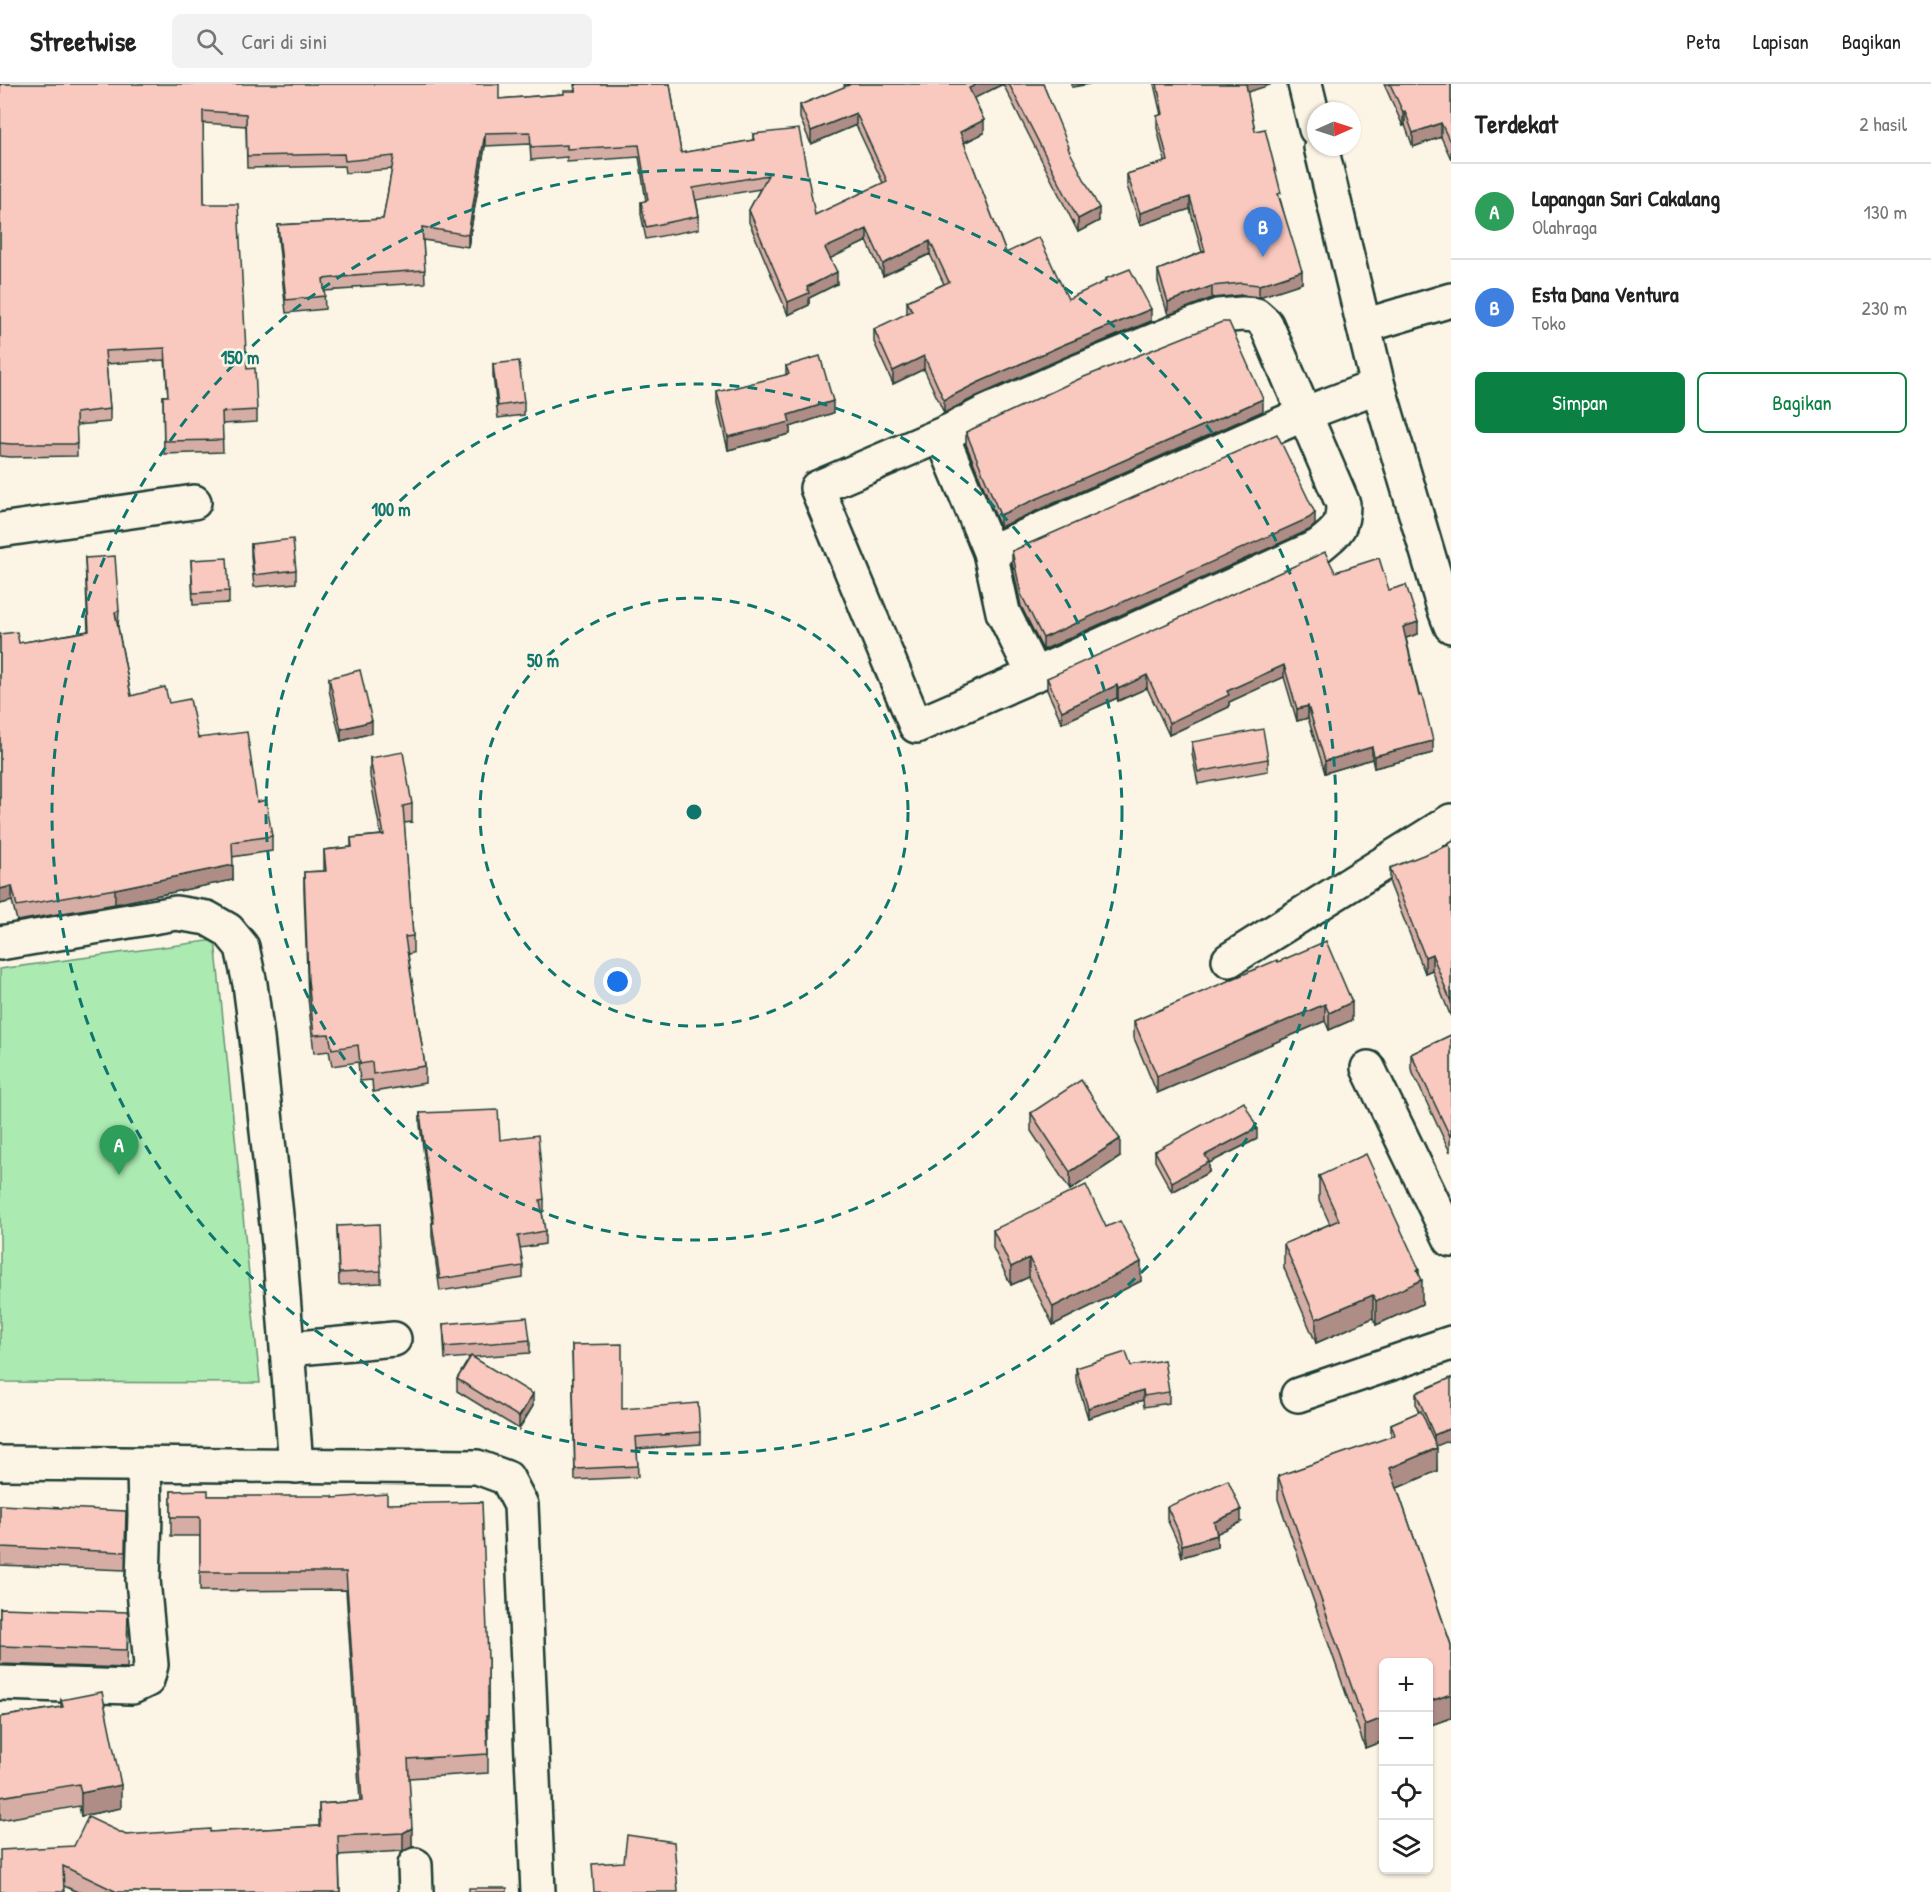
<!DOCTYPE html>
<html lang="id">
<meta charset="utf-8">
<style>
body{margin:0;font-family:"Patrick Hand",sans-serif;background:#f2f2f2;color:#222}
.controls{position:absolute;right:18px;bottom:18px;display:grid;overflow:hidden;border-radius:9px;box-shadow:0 2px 4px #0004}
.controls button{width:54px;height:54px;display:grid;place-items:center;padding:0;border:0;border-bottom:2px solid #e0e0e0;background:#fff;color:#222;font:30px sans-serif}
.compass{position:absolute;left:1307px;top:18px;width:54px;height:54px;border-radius:50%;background:#fff;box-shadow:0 2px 4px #0004;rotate:87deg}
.you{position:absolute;left:618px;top:898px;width:21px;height:21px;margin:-15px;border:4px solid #fff;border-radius:50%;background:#1a73e8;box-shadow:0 0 0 9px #1a73e833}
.badge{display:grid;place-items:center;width:39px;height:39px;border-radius:50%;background:#0b8043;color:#fff;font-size:20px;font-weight:700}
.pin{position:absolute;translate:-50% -50px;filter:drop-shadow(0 2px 3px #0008)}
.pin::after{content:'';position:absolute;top:32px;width:21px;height:18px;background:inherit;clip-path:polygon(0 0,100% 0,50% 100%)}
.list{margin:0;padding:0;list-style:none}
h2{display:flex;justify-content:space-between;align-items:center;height:78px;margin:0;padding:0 24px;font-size:26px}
h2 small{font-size:20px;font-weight:400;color:#767676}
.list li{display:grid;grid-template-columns:39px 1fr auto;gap:18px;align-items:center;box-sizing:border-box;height:96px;padding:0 24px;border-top:2px solid #e0e0e0}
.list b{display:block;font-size:22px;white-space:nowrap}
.list p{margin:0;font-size:20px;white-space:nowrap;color:#767676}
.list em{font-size:20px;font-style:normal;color:#767676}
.actions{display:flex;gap:12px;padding:18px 24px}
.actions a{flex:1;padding:14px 0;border:2px solid #0b8043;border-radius:9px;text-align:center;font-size:21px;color:#0b8043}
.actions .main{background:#0b8043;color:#fff}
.icon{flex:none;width:33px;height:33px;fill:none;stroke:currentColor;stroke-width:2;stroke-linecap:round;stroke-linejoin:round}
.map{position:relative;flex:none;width:1451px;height:1808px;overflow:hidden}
header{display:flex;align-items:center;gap:36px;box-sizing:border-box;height:84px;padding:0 30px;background:#fff;border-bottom:2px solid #e0e0e0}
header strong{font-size:28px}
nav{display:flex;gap:33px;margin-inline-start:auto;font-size:21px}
.search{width:420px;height:54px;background:#f2f2f2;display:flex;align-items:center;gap:15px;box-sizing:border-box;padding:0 21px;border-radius:9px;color:#767676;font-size:22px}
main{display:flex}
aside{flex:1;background:#fff}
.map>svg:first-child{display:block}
</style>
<header>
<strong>Streetwise</strong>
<div class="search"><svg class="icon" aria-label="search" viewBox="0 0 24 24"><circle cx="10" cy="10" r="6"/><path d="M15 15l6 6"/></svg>Cari di sini</div>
<nav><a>Peta</a><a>Lapisan</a><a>Bagikan</a></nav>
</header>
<main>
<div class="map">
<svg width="1451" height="1808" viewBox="0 0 1451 1808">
<rect width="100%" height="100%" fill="#fcf5e5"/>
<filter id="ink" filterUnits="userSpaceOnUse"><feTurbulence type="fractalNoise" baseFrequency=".0167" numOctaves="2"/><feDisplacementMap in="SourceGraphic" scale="12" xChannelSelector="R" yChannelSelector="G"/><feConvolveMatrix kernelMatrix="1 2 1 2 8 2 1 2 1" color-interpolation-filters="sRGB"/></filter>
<g filter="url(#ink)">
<polygon fill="#abeab1" stroke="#659472" stroke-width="1.5" points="215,856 260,1299 0,1298 0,885"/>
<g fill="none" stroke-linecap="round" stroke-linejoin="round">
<defs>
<g id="minor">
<path d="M1242 230 1256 231 1266 240 1343 420C1343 444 1337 447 1319 462L1068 576 916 642 817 404 948 348 985 329 1072 290 1190 242 1218 232Z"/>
<polyline points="1364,242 1451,216"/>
<polyline points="948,348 946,362 990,468 1003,528 1034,591"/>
<polyline points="0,446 194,418"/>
<polyline points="990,468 1304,330 1378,302"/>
<polyline points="0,859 176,829 207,834 228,846 242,863 250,900 257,954 279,1159 296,1382"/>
<polyline points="1229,876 1451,737"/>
<polyline points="1368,984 1451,1156"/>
<polyline points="288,1265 394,1255"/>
<polyline points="1298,1311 1451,1259"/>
<polyline points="0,1379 477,1383 507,1394 521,1421 538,1808"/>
<polyline points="0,1599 132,1603 147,1596 151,1581 143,1496 145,1431 144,1381"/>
<polyline points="415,1781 416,1808"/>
</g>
<g id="highway">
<polyline points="1305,0 1316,45"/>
<polyline points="1321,63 1378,302 1443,521 1451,542"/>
</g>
</defs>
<use href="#minor" stroke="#1f3d34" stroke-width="38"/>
<use href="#highway" stroke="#1f3d34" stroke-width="38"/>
<use href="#minor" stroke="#fcf5e5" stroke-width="33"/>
<use href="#highway" stroke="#fcf5e5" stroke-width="33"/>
</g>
<g fill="#d6ada4" stroke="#1f3d34" stroke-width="1.5">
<polygon points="0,0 499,15 564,10 575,7 574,0 670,0 681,69 753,56 753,50 815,131 883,99 856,41 811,60 800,34 800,21 845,3 844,0 1043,0 1069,67 1099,137 1078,148 1003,0 974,14 984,49 964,59 1006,169 1068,215 1105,198 1105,195 1151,237 1065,273 977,312 944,329 924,285 893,300 874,258 874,245 907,230 907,217 944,200 930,170 883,192 867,157 830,174 837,200 809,214 809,221 788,231 749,138 749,126 760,105 696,116 699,132 699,145 646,155 641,130 641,118 646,117 639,73 567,78 567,73 531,76 530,60 485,62 468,163 423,156 425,199 353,203 353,205 324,207 325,225 286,229 278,153 278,141 383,135 392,85 345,89 344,82 247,84 246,42 203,39 204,120 257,326 257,338 222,340 223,368 164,370 163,312 168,312 165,276 106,280 110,325 110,338 76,341 77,372 11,373 0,372"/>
<polygon points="1072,0 1090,0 1072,3"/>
<polygon points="1154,0 1270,0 1247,8 1255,47 1281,118 1302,199 1259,213 1241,211 1212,214 1168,231 1158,198 1158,186 1202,168 1190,125 1140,141 1127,102 1127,90 1165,78 1157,44 1157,32 1161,31"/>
<polygon points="1384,0 1451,0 1451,75 1441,53 1413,63 1405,41 1403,42"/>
<polygon points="493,280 524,318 524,331 498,334 493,292"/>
<polygon points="786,282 833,329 790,343 790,350 728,366 717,320 717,308 786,291"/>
<polygon points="1263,327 1000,443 966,360 966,348"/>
<polygon points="1315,441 1309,446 1043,566 1021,522 1012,479 1012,467"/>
<polygon points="251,460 296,486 296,499 254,503 251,472"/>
<polygon points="85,474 119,527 118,543 131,612 169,619 198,654 257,718 272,752 272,767 232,773 233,796 115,820 17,837 12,817 0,820 0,550 19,559 88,547"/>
<polygon points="191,476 229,507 229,519 193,521"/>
<polygon points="1335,488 1389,506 1418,550 1406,554 1433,669 1374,684 1372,675 1325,689 1308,634 1297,637 1284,593 1229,618 1229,623 1169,651 1147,604 1118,617 1117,614 1062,639 1047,606 1047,594"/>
<polygon points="329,594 372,649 341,657 329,606"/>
<polygon points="1192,658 1268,675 1268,687 1198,700 1192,670"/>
<polygon points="370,674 412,720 412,738 404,739 413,852 413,869 408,870 425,982 425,999 373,1008 372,996 360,997 358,978 332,982 329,967 314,969 308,914 304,806 304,788 324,787 324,766 351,763 351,754 381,751 370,692"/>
<polygon points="1451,765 1451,933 1432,886 1425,889 1390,800 1390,784"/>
<polygon points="1278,878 1352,936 1329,946 1325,937 1157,1009 1134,954 1134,937"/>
<polygon points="1451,951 1450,1068 1411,985 1411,970"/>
<polygon points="420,1029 500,1056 544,1115 544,1127 542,1128 545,1147 545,1160 520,1164 523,1182 523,1194 440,1207 432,1152 432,1139 433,1139 420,1041"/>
<polygon points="1031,1029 1120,1073 1070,1106 1031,1047"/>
<polygon points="1257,1055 1209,1079 1209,1088 1172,1108 1155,1077 1155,1067"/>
<polygon points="1319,1092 1419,1190 1422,1220 1376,1241 1373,1234 1316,1259 1284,1184 1284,1160 1330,1140 1319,1116"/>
<polygon points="337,1142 381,1187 381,1199 339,1201"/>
<polygon points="1106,1143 1141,1197 1053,1241 1029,1193 1011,1201 993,1164 993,1146"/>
<polygon points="443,1240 530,1256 530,1269 473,1273 533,1322 519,1345 457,1307 457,1295 470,1273 445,1275"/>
<polygon points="572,1261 622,1325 700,1348 700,1360 637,1365 638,1393 575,1396"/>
<polygon points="1131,1282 1169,1308 1169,1319 1144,1323 1143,1316 1088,1334 1076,1295 1076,1284"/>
<polygon points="1451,1294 1436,1362 1437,1387 1397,1404 1451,1561 1451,1634 1428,1642 1428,1578 1383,1578 1383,1657 1365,1664 1278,1415 1278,1392 1391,1353 1391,1340 1419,1328 1416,1321 1416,1309"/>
<polygon points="171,1407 208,1412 333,1414 387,1420 488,1574 488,1689 409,1694 412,1763 403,1767 339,1771 340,1808 78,1808 64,1802 0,1808 74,1762 126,1751 210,1748 319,1742 319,1720 360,1717 346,1506 200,1507 200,1452 171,1452"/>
<polygon points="0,1421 126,1445 125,1486 0,1481"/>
<polygon points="1167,1423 1241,1438 1217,1449 1217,1463 1182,1473 1178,1459 1167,1435"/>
<polygon points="0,1524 128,1546 127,1584 0,1580"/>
<polygon points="61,1616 121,1724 81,1732 79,1722 0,1736 0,1633 61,1623"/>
</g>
<g fill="#ae8d86" stroke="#1f3d34" stroke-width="1.5">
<polygon points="978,0 1003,0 969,17 969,4"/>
<polygon points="1245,0 1270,0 1270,1 1245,9"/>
<polygon points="1405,27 1405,41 1403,42 1403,28"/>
<polygon points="856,29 856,41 811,60 811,47"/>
<polygon points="984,36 984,49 960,60 960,48"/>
<polygon points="1441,39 1441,53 1413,63 1413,49"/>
<polygon points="485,49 485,62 468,163 468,151"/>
<polygon points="1190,113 1190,125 1140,141 1140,129"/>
<polygon points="1099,124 1099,137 1078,148 1078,135"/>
<polygon points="867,145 867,157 825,177 825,164"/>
<polygon points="930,157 930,170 883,192 883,180"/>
<polygon points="1302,187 1302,199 1259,213 1259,201"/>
<polygon points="837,188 837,200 809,214 809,221 788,231 788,218 807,203"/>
<polygon points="1212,202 1212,214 1168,231 1168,218"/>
<polygon points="1151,225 1151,237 1065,273 977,312 944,329 944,316 977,299 1065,260"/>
<polygon points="924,272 924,285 893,300 893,287"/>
<polygon points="1263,315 1263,327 1000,443 1000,431"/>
<polygon points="833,317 833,329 790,343 790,350 728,366 728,353 788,331"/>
<polygon points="1315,429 1315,441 1309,446 1043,566 1043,554"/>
<polygon points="1418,538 1418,550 1403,555 1403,543"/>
<polygon points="1284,581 1284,593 1229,618 1229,623 1169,651 1169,639 1227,607"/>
<polygon points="1147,591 1147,604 1118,617 1118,605"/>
<polygon points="1117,601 1117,614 1062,639 1062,627"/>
<polygon points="1308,622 1308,634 1297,637 1297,625"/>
<polygon points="372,637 372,649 341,657 341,645"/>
<polygon points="1433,657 1433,669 1374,684 1374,672"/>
<polygon points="1372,663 1372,675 1325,689 1325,677"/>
<polygon points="233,781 233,796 115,820 115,805"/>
<polygon points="12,802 12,817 0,820 0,805"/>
<polygon points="1432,870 1432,886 1425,889 1425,873"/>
<polygon points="1352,918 1352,936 1329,946 1329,929"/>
<polygon points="1325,920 1325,937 1157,1009 1157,992"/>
<polygon points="1257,1044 1257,1055 1209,1079 1209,1088 1172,1108 1172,1098 1205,1071"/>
<polygon points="1120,1055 1120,1073 1070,1106 1070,1088"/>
<polygon points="1029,1174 1029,1193 1011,1201 1011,1183"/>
<polygon points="1141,1178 1141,1197 1053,1241 1053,1223"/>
<polygon points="1419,1185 1419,1197 1422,1196 1422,1220 1376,1241 1376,1217"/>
<polygon points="1373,1211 1373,1234 1316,1259 1316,1235"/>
<polygon points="1143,1306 1143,1316 1088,1334 1088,1324"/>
<polygon points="533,1310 533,1322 519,1345 519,1333"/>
<polygon points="1451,1344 1451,1356 1434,1363 1434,1351"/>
<polygon points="1437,1364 1437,1387 1390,1407 1390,1384"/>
<polygon points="1241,1426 1241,1438 1214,1451 1214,1438"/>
<polygon points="1217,1451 1217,1463 1182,1473 1182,1461"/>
<polygon points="1451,1610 1451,1634 1428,1642 1428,1618"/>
<polygon points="1383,1634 1383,1657 1365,1664 1365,1641"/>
<polygon points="121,1701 121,1724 81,1732 81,1709"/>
<polygon points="412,1744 412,1763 403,1767 403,1749"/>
</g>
<g fill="#f9c9bf" stroke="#1f3d34" stroke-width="1.5">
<polygon points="0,0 499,0 499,15 564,10 564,7 576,7 575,0 670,0 681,69 754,56 753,50 799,45 815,131 887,97 856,29 811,47 800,21 849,1 848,0 978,0 969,4 984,36 960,48 1006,169 1039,153 1068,215 1106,197 1105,195 1130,185 1151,225 1065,260 977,299 944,316 924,272 893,287 874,245 912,227 907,217 949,198 930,157 883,180 867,145 825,164 837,188 807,203 809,209 788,218 749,126 768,91 693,104 699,132 646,143 641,118 648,116 639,61 567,65 567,61 531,63 530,48 485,49 468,151 422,143 425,186 353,191 353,192 323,195 325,212 286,216 278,141 383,135 394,72 345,77 344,70 247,72 246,30 203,27 204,120 238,120 247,285 255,284 257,326 222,328 223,356 164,357 163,312 168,312 165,264 105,267 110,325 76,329 77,360 11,360 0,359"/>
<polygon points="1009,0 1043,0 1069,63 1068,64 1099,124 1078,135"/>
<polygon points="1157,0 1246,0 1255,47 1265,45 1281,109 1278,110 1302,187 1259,201 1241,199 1212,202 1168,218 1158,186 1205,167 1190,113 1140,129 1127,90 1168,77 1157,32 1163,30"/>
<polygon points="1390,0 1451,0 1451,60 1441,39 1413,49 1405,27 1403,28"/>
<polygon points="1222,238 1229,238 1263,315 1000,431 966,348 1079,295"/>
<polygon points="820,272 833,317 788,331 790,338 728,353 717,308 789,290 786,282"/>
<polygon points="519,277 524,318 498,322 493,280"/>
<polygon points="1277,350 1315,429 1309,434 1043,554 1021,510 1012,467"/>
<polygon points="293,455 296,486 254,491 251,460"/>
<polygon points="1325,468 1335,488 1379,474 1389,506 1406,501 1418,538 1403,543 1419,612 1422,611 1433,657 1374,672 1372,663 1325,677 1308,622 1297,625 1284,581 1227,607 1229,611 1169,639 1147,591 1118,605 1117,601 1062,627 1047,594"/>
<polygon points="115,472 119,527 115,528 131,612 165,603 169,619 190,615 198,654 247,648 257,718 266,716 272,752 232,758 233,781 115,805 17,822 12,802 0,805 0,550 17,548 19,559 89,547 85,474"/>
<polygon points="227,474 229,507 193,509 191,476"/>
<polygon points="360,586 372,637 341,645 329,594"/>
<polygon points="1263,645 1268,675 1198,688 1192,658"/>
<polygon points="403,668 412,720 403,722 413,852 405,853 425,982 373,990 372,978 360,980 358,961 332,965 329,950 314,951 308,896 304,788 326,787 324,766 352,763 351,754 384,751 370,674"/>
<polygon points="1449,761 1451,765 1451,918 1432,870 1425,873 1390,784"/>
<polygon points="1326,857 1352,918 1329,929 1325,920 1157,992 1134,937 1277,876 1278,878"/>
<polygon points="1451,951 1451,1052 1450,1052 1411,970"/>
<polygon points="1081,996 1120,1055 1070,1088 1031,1029"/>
<polygon points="1244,1018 1257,1044 1205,1071 1209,1078 1172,1098 1155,1067"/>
<polygon points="498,1026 500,1056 538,1051 544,1115 540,1116 545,1147 518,1152 523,1182 440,1195 432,1139 434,1139 420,1029"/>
<polygon points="1366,1070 1419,1185 1417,1186 1422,1196 1376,1217 1373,1211 1316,1235 1284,1160 1339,1136 1319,1092"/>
<polygon points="1086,1101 1106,1143 1120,1137 1141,1178 1053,1223 1029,1174 1011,1183 993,1146"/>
<polygon points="379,1140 381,1187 339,1189 337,1142"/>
<polygon points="527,1233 530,1256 445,1263 443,1240"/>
<polygon points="622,1260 622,1325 698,1319 700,1348 636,1353 638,1382 575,1385 572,1261"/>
<polygon points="1126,1268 1131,1282 1164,1276 1169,1308 1144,1312 1143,1306 1088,1324 1076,1284"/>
<polygon points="471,1272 533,1310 519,1333 457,1295"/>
<polygon points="1451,1294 1451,1344 1434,1351 1416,1309"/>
<polygon points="1421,1327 1437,1364 1390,1384 1451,1561 1451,1610 1428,1618 1428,1578 1383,1578 1383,1634 1365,1641 1278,1392 1395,1351 1391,1340"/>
<polygon points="1228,1396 1241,1426 1214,1438 1217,1451 1182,1461 1178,1446 1167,1423"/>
<polygon points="208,1406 208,1412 333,1412 333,1414 387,1410 387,1420 482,1418 488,1574 488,1632 486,1632 488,1670 408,1675 412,1744 403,1749 338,1752 340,1808 117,1808 63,1782 64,1808 0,1808 0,1766 74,1762 88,1733 126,1751 210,1745 210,1748 320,1742 319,1720 362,1717 346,1488 200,1488 200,1433 171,1433 171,1407"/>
<polygon points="0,1421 126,1427 125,1468 0,1463"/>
<polygon points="0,1524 128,1528 127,1566 0,1562"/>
<polygon points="102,1608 121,1701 81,1709 79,1700 0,1713 0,1633 63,1623 61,1616"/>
<polygon points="627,1751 674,1758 678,1808 594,1808 592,1780 624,1778"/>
<rect x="469" y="1804" width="38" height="4"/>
</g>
</g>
<g fill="none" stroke="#0f766e" stroke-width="3" stroke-dasharray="10 8">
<circle cx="694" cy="728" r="214"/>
<circle cx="694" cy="728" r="428"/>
<circle cx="694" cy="728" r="642"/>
</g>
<circle cx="694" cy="728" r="9" fill="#0f766e" stroke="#fcf5e5" stroke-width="3"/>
<g font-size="18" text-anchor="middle" font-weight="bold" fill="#0f766e" stroke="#fcf5e5" stroke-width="5" stroke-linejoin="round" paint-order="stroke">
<text x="240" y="280">150 m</text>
<text x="391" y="432">100 m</text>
<text x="543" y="583">50 m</text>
</g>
</svg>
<div class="controls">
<button>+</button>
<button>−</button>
<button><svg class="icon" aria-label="locate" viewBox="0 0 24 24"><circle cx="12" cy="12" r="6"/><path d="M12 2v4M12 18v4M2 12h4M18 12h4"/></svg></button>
<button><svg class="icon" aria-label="layers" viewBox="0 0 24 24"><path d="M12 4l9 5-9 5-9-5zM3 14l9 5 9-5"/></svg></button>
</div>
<svg class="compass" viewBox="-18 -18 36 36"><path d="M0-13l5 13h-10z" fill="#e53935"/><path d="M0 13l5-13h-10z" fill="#767676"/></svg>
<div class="you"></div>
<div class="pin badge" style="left:119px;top:1091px;background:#2e9e5b">A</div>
<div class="pin badge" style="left:1263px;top:173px;background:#3f7fe0">B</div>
</div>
<aside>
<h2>Terdekat<small>2 hasil</small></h2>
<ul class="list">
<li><span class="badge" style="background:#2e9e5b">A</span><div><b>Lapangan Sari Cakalang</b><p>Olahraga</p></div><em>130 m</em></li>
<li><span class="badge" style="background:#3f7fe0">B</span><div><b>Esta Dana Ventura</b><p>Toko</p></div><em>230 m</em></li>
</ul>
<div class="actions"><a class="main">Simpan</a><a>Bagikan</a></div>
</aside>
</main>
